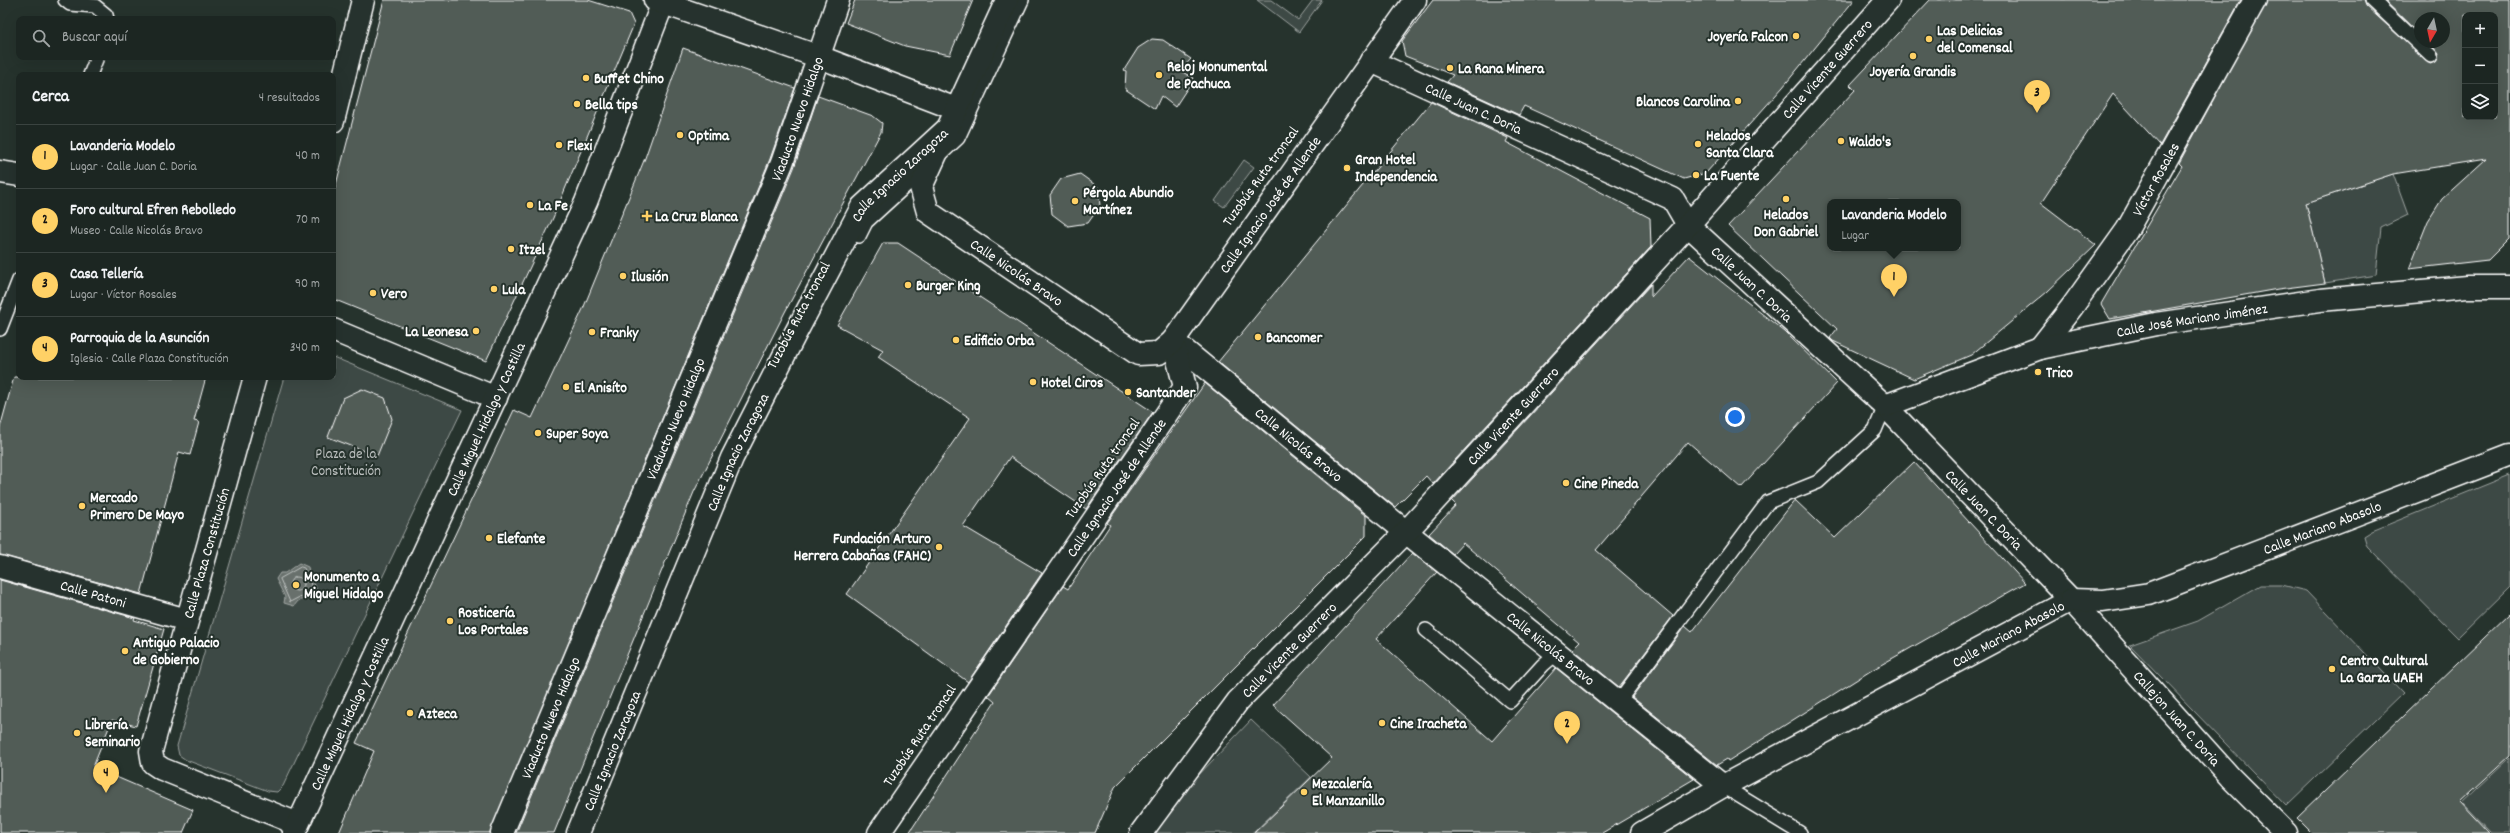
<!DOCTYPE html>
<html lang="es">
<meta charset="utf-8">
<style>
body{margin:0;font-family:Dekko,sans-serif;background:#29322f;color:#f1f3f6}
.controls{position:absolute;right:12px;top:12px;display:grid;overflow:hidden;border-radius:8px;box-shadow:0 4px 16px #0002}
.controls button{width:36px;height:36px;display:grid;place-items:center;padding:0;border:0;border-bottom:1px solid #3a4340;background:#1c2622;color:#f1f3f6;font:20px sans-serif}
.compass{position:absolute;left:2414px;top:12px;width:36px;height:36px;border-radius:50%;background:#1c2622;box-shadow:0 4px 16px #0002;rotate:189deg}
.you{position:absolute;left:1735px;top:417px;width:14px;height:14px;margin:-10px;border:3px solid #fff;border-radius:50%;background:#1a73e8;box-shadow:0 0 0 6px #1a73e833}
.badge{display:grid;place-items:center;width:26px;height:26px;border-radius:50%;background:#ffd166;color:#111;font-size:13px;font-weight:700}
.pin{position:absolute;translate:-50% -33px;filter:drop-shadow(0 1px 2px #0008)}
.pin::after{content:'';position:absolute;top:21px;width:14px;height:12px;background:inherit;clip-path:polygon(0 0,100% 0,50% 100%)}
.popup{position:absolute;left:1827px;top:199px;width:134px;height:52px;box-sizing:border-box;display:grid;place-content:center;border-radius:8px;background:#1c2622;filter:drop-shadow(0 1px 3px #0005);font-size:13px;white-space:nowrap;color:#a0a5a5}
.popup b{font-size:15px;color:#f1f3f6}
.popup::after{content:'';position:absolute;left:50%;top:100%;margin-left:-8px;border:8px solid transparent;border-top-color:#1c2622}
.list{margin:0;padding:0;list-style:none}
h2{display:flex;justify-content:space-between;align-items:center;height:52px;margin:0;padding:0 16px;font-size:17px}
h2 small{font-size:13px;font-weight:400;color:#a0a5a5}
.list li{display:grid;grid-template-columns:26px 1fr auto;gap:12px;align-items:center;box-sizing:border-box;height:64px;padding:0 16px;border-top:1px solid #3a4340}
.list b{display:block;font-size:15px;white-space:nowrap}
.list p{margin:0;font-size:13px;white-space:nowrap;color:#a0a5a5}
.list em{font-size:13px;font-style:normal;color:#a0a5a5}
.icon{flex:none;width:22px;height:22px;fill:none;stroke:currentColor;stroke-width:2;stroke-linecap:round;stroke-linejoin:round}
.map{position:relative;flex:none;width:2510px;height:833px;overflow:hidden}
.search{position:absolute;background:#1c2622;box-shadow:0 4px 16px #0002;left:16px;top:16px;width:320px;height:44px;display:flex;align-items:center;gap:10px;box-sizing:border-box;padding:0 14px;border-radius:8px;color:#a0a5a5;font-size:15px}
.panel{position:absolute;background:#1c2622;box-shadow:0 4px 16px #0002;left:16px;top:72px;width:320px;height:308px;border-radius:8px}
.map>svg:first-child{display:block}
</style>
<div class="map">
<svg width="2510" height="833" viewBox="0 0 2510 833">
<rect width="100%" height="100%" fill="#26332d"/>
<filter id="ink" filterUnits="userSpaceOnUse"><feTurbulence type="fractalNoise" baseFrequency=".025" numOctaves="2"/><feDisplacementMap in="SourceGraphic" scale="8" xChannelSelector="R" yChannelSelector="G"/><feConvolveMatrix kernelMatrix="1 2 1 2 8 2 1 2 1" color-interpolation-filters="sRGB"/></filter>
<g filter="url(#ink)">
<g fill="#3e4944" stroke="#9ea4a2">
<polygon points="1257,0 1271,0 1298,20 1313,0 1322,0 1299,32"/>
<polygon points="1244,160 1254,167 1224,207 1215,201"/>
<polygon points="2393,174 2408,215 2381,228 2376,275 2325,283 2306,203"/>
<polygon points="333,357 462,410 283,786 277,792 268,791 186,760 179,755 177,746 284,377 333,377"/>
<polygon points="2510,475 2510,587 2458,638 2367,546 2364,536 2372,531"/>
<polygon points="2261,585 2282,585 2306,591 2403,693 2286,806 2130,645 2198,621"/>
<polygon points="1251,720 1311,777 1253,833 1154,833 1195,779"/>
<polygon points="2510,758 2510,833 2491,833 2462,803"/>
</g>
<polygon fill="#67706c" stroke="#a4a9a7" points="299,563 308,567 309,572 317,590 314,595 298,601 294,606 284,603 285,597 276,579 280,573 285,573"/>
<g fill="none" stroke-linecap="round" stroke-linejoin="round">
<g stroke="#c2c6c4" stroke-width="1">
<polygon points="301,567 304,568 313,590 290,602 280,579"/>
<circle cx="297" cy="584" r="7"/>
</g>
</g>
<g fill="#515c57" stroke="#fff" fill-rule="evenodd">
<polygon points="384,0 588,0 629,13 634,24 553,218 486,361 333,299 333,196"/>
<polygon points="855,0 973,0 950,55 905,46 846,23"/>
<polygon points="1433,0 1854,0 1783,87 1706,173 1684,179 1524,106 1519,115 1447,82 1453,75 1405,56 1402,41"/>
<path d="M1930 0H2241L2160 145 2113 94 2041 203 2096 245 2047 292 1971 355 1914 379 1833 341 1830 338 1837 329 1728 226 1855 90 1850 85ZM1830 202H1958V248H1830Z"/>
<path d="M2267 0H2364L2366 6 2430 64 2436 62 2439 54 2428 42H2444V18H2420V35L2384 0H2510V238L2488 260 2409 269 2428 221 2442 199 2486 159 2393 174 2306 203 2325 283 2278 289 2110 319 2101 304 2182 166 2179 163ZM2465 15H2495V117H2465Z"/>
<polygon points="1152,39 1163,40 1191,59 1180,71 1194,78 1175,107 1161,96 1155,109 1125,89 1126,71 1124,70 1138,48"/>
<polygon points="683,48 795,88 770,159 490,833 339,833 374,751 356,743 514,410 532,418 583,309 645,158"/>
<polygon points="818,96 873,116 882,123 881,132 785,312 694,492 554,833 516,833 794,168"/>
<polygon points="1431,102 1508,138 1506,142 1650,218 1651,247 1433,484 1426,476 1395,507 1218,362"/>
<polygon points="1080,174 1098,187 1100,206 1088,223 1068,226 1052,214 1050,195 1061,179"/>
<polygon points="883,243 898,243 1153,412 1086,509 1010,457 963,526 1042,573 968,682 847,594 970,418 878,357 883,350 837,325"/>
<polygon points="1689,256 1785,332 1837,383 1741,488 1688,442 1596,550 1673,616 1619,687 1572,649 1579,642 1463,543 1453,554 1429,534 1456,505 1452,501 1651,284 1651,297"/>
<polygon points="14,377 206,377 194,421 199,422 190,455 179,452 141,594 0,555 0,428"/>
<polygon points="1205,383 1366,516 1366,536 1115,787 1095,833 909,833 995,702 988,696 1063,586 1068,589 1110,525 1107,523"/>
<polygon points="362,389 385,398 392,419 377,456 328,437 343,398"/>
<polygon points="1914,462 2025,583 1872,670 1728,761 1727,759 1717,765 1632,697 1685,626 1692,632 1795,500 1835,538"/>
<polygon points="1412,553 1437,572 1376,639 1492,741 1556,668 1694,779 1602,833 1254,833 1332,758 1273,705"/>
<polygon points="0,580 135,618 134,620 164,629 136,726 112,720 93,767 193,810 183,833 0,833"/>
<polygon points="2510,613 2510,756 2460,802 2489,833 2312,833 2297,818"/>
</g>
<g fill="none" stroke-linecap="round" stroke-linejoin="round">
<defs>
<g id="lane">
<polyline points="65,0 70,4 95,6 106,15 107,19"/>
<polyline points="2372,0 2431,56"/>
<polyline points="90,75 97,57"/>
<polyline points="942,153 958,138 1022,0"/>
<polyline points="859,236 866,222 924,169"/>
<polyline points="0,329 19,280"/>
<polyline points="1426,630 1510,701 1543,665 1557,653"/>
<polyline points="1618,702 1768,502 1818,482 1875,430 1885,406"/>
<polyline points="1723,786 1800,833"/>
</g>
<g id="street">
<path id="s1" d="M1371 61 1673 199 1688 225 1885 406 2071 600 2231 778 2286 833"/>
<polyline points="333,121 363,0"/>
<polyline points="0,172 19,175"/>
<polyline points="333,330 496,398"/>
<path id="s2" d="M1173 341 1406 532 1723 786"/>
<path id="s3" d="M2040 348 2072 307 2127 230 2255 0"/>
<polyline points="255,377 151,751 153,763 162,769 288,820 294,827"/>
<path id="s4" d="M1885 406 2040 348 2156 324 2320 300 2467 287H2510"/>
<path id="s5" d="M0 567 187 620"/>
<path id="s6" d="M294 833 586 202 664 0"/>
<path id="s7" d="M578 833 732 458 793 338 862 207 946 130"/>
<path id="s8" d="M879 833 1185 387 1173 341"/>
<path id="s9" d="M1642 833 1723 786 2071 600"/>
</g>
<g id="secondary">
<polyline points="655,0 817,56 956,109"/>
<path id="s10" d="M1007 0 921 187 928 212 1138 354 1159 353 1173 341 1415 0"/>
<path id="s11" d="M2071 600 2103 601 2149 594 2510 455"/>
<path id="s12" d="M502 833 782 163 838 0"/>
<path id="s13" d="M1141 833 1238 701 1406 532 1688 225 1888 0"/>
</g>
</defs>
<use href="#lane" stroke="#fff" stroke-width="16"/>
<use href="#street" stroke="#fff" stroke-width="25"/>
<use href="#secondary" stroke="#fff" stroke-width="25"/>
<use href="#lane" stroke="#26332d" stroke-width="13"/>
<use href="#street" stroke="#26332d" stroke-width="22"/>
<use href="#secondary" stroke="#26332d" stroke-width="22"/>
</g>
</g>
<g fill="#ffd166" stroke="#26332d" stroke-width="1.5">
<circle cx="1796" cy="36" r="4"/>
<circle cx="1929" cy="39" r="4"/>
<circle cx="1913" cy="56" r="4"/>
<circle cx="1450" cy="68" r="4"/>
<circle cx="1159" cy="75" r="4"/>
<circle cx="586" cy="78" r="4"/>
<circle cx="1738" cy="101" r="4"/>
<circle cx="577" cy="104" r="4"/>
<circle cx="680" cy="135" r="4"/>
<circle cx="1841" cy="141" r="4"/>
<circle cx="1698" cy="144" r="4"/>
<circle cx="559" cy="145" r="4"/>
<circle cx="1347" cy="168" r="4"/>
<circle cx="1696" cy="175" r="4"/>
<circle cx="1786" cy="199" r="4"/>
<circle cx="1075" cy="201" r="4"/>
<circle cx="530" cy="205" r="4"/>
<path d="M645 210h4v4h4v4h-4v4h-4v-4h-4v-4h4z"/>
<circle cx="511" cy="249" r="4"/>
<circle cx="623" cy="276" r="4"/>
<circle cx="908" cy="285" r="4"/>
<circle cx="494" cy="289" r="4"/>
<circle cx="373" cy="293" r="4"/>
<circle cx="476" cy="331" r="4"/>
<circle cx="592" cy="332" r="4"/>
<circle cx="1258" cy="337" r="4"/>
<circle cx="956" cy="340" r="4"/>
<circle cx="2038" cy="372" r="4"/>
<circle cx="1033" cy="382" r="4"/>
<circle cx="566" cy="387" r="4"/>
<circle cx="1128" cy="392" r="4"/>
<circle cx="538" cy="433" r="4"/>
<circle cx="1566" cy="483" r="4"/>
<circle cx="82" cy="506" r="4"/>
<circle cx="489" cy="538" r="4"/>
<circle cx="939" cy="547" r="4"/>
<circle cx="296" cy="585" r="4"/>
<circle cx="450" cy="621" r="4"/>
<circle cx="125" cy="651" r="4"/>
<circle cx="2332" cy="669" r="4"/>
<circle cx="410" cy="713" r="4"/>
<circle cx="1382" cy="723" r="4"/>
<circle cx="77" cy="733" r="4"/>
<circle cx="1304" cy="792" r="4"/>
</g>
<g text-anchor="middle" stroke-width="4" stroke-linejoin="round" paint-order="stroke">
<g font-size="15" font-weight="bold" fill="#fff" stroke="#26332d" text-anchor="start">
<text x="1937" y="35">Las Delicias<tspan x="1937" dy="17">del Comensal</tspan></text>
<text x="1788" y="41" text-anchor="end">Joyería Falcon</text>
<text x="1167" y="71">Reloj Monumental<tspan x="1167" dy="17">de Pachuca</tspan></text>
<text x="1458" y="73">La Rana Minera</text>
<text x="1913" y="76" text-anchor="middle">Joyería Grandis</text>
<text x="594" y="83">Buffet Chino</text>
<text x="1730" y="106" text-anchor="end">Blancos Carolina</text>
<text x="585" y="109">Bella tips</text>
<text x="688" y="140">Optima</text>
<text x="1706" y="140">Helados<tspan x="1706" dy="17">Santa Clara</tspan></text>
<text x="1849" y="146">Waldo's</text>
<text x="567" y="150">Flexi</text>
<text x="1355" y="164">Gran Hotel<tspan x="1355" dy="17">Independencia</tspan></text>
<text x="1704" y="180">La Fuente</text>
<text x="1083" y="197">Pérgola Abundio<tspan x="1083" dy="17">Martínez</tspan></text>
<text x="538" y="210">La Fe</text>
<text x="1786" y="219" text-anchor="middle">Helados<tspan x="1786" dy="17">Don Gabriel</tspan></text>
<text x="655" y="221">La Cruz Blanca</text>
<text x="519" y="254">Itzel</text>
<text x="631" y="281">Ilusión</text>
<text x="916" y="290">Burger King</text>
<text x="502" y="294">Lula</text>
<text x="381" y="298">Vero</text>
<text x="468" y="336" text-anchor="end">La Leonesa</text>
<text x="600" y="337">Franky</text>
<text x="1266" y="342">Bancomer</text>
<text x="964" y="345">Edificio Orba</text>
<text x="2046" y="377">Trico</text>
<text x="1041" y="387">Hotel Ciros</text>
<text x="574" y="392">El Anisíto</text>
<text x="1136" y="397">Santander</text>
<text x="546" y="438">Super Soya</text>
<text x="1574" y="488">Cine Pineda</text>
<text x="90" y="502">Mercado<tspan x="90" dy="17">Primero De Mayo</tspan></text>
<text x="497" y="543">Elefante</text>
<text x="931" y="543" text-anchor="end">Fundación Arturo<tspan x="931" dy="17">Herrera Cabañas (FAHC)</tspan></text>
<text x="304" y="581">Monumento a<tspan x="304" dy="17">Miguel Hidalgo</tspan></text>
<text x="458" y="617">Rosticería<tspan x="458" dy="17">Los Portales</tspan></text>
<text x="133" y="647">Antiguo Palacio<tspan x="133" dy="17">de Gobierno</tspan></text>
<text x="2340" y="665">Centro Cultural<tspan x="2340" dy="17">La Garza UAEH</tspan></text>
<text x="418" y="718">Azteca</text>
<text x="1390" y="728">Cine Iracheta</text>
<text x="85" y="729">Librería<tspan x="85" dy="17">Seminario</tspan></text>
<text x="1312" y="788">Mezcalería<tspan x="1312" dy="17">El Manzanillo</tspan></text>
</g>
<g font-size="15" fill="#fff" stroke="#26332d">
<text dy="5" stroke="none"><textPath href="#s13" startOffset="1028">Calle Vicente Guerrero</textPath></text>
<text dy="5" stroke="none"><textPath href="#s1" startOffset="113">Calle Juan C. Doria</textPath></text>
<text dy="5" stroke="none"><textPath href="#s12" startOffset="773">Viaducto Nuevo Hidalgo</textPath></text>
<text dy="5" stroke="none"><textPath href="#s7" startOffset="737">Calle Ignacio Zaragoza</textPath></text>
<text transform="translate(1260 176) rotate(-54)" y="5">Tuzobús Ruta troncal</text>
<text dy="5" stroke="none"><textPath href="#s3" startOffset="205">Víctor Rosales</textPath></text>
<text dy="5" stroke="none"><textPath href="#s10" startOffset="692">Calle Ignacio José de Allende</textPath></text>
<text dy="5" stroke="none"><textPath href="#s10" startOffset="339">Calle Nicolás Bravo</textPath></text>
<text dy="5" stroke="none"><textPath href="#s1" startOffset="449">Calle Juan C. Doria</textPath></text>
<text transform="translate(798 315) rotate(-62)" y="5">Tuzobús Ruta troncal</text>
<text dy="5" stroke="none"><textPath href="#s4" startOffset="320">Calle José Mariano Jiménez</textPath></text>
<text dy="5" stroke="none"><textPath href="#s13" startOffset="560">Calle Vicente Guerrero</textPath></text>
<text dy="5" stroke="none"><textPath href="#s12" startOffset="449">Viaducto Nuevo Hidalgo</textPath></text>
<text dy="5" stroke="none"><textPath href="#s6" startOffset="456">Calle Miguel Hidalgo y Costilla</textPath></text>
<text dy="5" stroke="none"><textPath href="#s2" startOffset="163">Calle Nicolás Bravo</textPath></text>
<text dy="5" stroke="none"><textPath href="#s7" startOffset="413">Calle Ignacio Zaragoza</textPath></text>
<text transform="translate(1102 468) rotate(-55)" y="5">Tuzobús Ruta troncal</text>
<text dy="5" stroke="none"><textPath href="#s8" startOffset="419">Calle Ignacio José de Allende</textPath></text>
<text dy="5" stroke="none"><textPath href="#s1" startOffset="773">Calle Juan C. Doria</textPath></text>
<text dy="5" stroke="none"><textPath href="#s11" startOffset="264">Calle Mariano Abasolo</textPath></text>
<text transform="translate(206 553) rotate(-74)" y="5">Calle Plaza Constitución</text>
<text dy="5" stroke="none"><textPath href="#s5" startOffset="97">Calle Patoni</textPath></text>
<text dy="5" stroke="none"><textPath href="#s9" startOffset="417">Calle Mariano Abasolo</textPath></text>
<text dy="5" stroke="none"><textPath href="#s2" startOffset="487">Calle Nicolás Bravo</textPath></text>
<text dy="5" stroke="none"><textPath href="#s13" startOffset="236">Calle Vicente Guerrero</textPath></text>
<text dy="5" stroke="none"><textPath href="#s6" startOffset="132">Calle Miguel Hidalgo y Costilla</textPath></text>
<text dy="5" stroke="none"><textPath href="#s12" startOffset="125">Viaducto Nuevo Hidalgo</textPath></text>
<text dy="5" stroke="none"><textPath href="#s1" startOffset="1057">Callejon Juan C. Doria</textPath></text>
<text transform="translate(919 735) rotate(-56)" y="5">Tuzobús Ruta troncal</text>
<text dy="5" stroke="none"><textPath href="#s7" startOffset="89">Calle Ignacio Zaragoza</textPath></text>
</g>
<g font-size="15" fill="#bbbfbe" stroke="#26332d">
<text x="346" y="458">Plaza de la<tspan x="346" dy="17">Constitución</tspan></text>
</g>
</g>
</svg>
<div class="controls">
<button>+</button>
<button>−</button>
<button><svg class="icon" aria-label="layers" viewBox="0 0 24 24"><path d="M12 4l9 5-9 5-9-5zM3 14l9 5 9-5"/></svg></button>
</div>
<svg class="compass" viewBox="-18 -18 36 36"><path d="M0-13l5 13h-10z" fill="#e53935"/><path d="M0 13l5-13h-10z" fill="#a0a5a5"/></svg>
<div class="you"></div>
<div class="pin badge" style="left:1894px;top:297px">1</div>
<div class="popup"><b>Lavanderia Modelo</b>Lugar</div>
<div class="pin badge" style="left:1567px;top:744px">2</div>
<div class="pin badge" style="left:2037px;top:113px">3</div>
<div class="pin badge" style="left:106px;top:793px">4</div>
<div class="search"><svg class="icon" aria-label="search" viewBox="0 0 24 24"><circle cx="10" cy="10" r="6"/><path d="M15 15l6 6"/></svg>Buscar aquí</div>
<section class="panel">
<h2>Cerca<small>4 resultados</small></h2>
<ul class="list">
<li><span class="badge">1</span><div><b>Lavanderia Modelo</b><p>Lugar · Calle Juan C. Doria</p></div><em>40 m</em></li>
<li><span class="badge">2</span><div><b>Foro cultural Efren Rebolledo</b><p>Museo · Calle Nicolás Bravo</p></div><em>70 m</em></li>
<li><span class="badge">3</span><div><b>Casa Tellería</b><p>Lugar · Víctor Rosales</p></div><em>90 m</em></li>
<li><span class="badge">4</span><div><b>Parroquia de la Asunción</b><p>Iglesia · Calle Plaza Constitución</p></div><em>340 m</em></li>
</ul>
</section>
</div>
